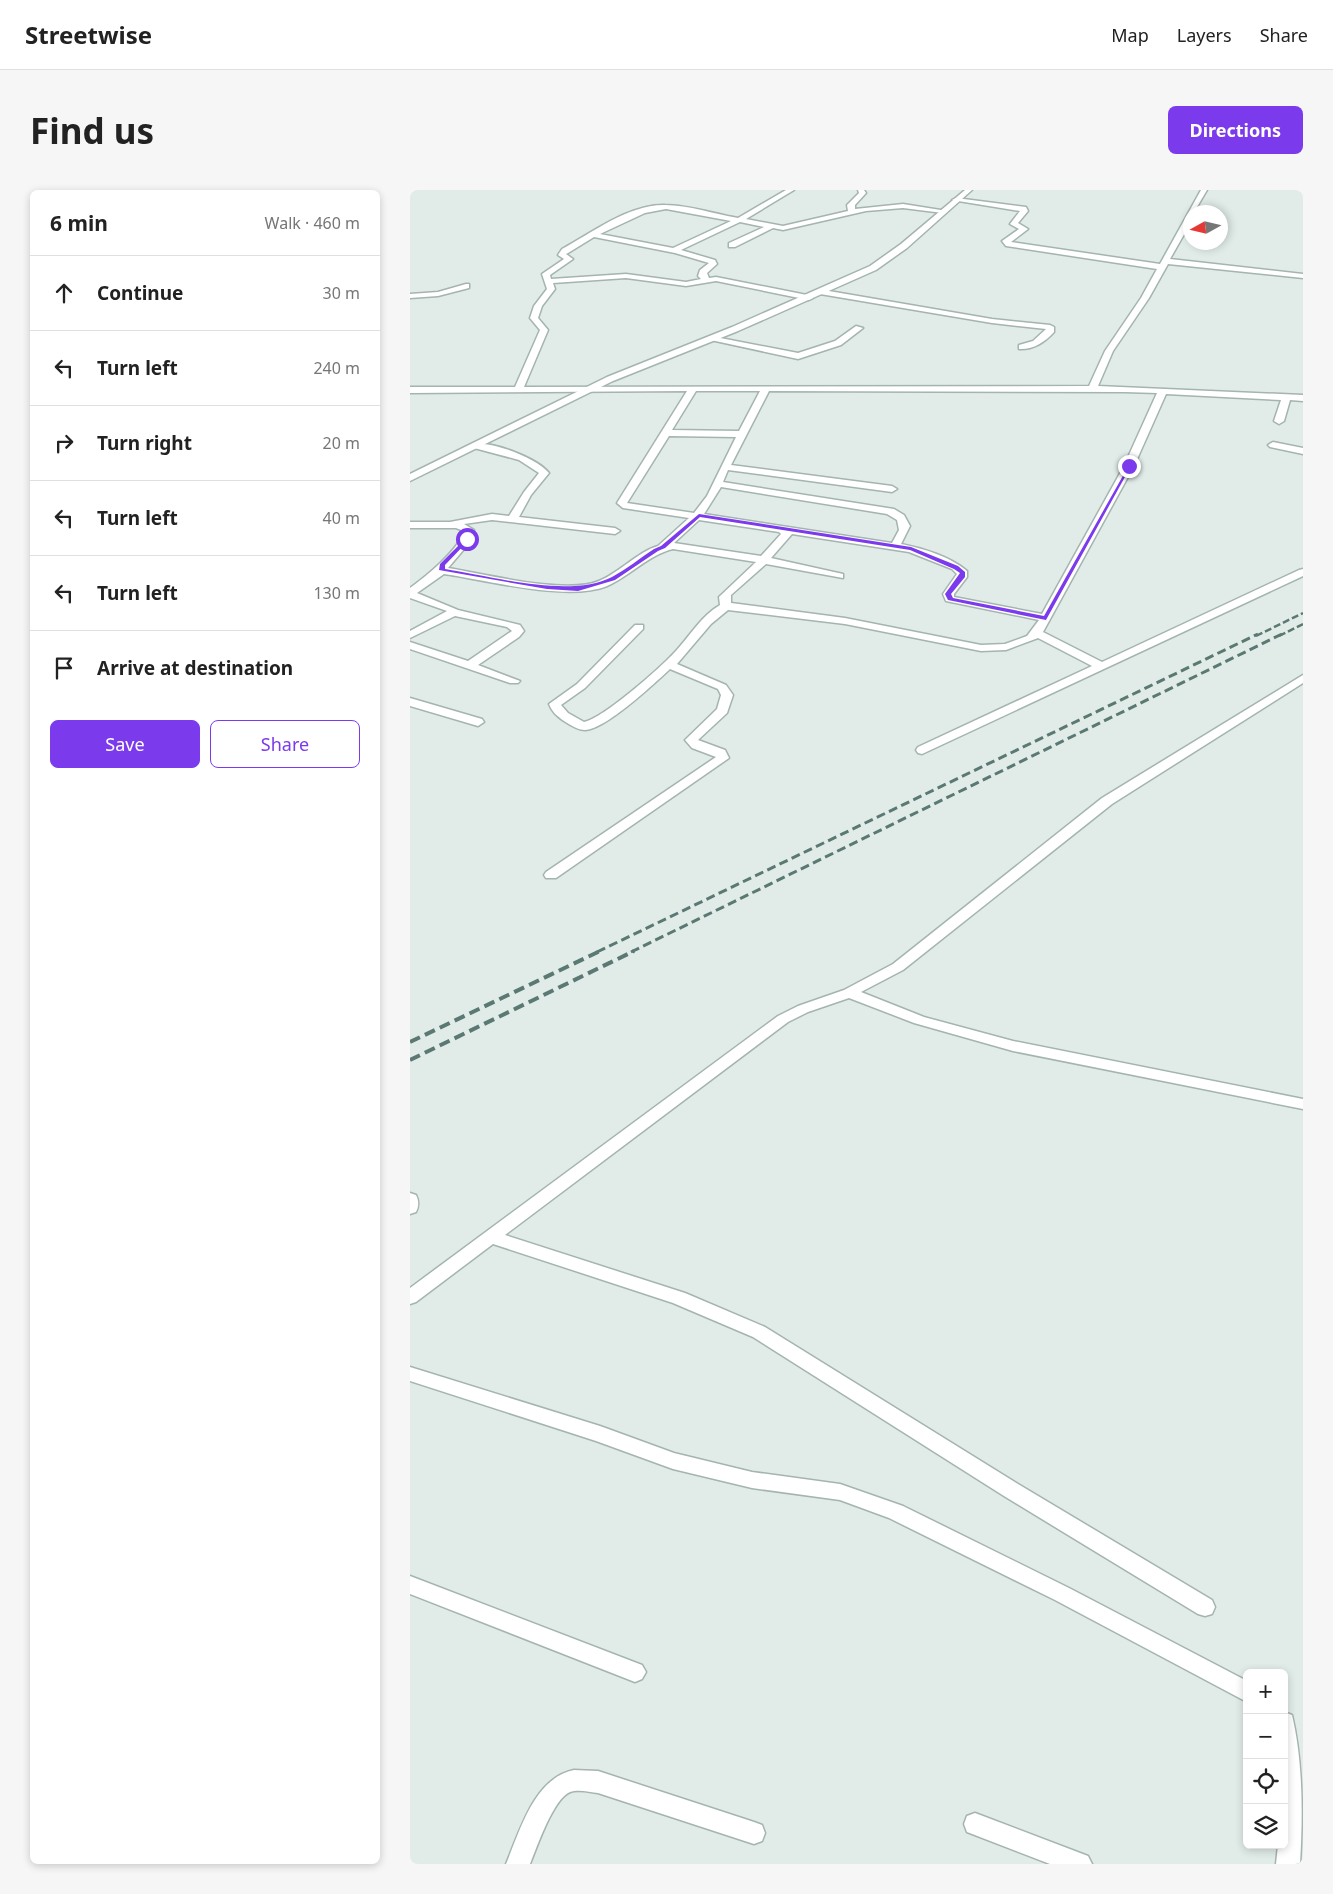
<!DOCTYPE html>
<meta charset="utf-8">
<style>
body{margin:0;font-family:"Noto Sans",sans-serif;background:#f6f6f6;color:#222}
.controls{position:absolute;right:15px;bottom:15px;display:grid;overflow:hidden;border-radius:8px;box-shadow:0 2px 8px #0003}
.controls button{width:45px;height:45px;display:grid;place-items:center;padding:0;border:0;border-bottom:1px solid #e0e0e0;background:#fff;color:#222;font:25px sans-serif}
.compass{position:absolute;left:773px;top:15px;width:45px;height:45px;border-radius:50%;background:#fff;box-shadow:0 2px 8px #0003;rotate:262deg}
.stop{position:absolute;width:15px;height:15px;margin:-11px;border:4px solid #7c3aed;border-radius:50%;background:#fff}
.stop.end{background:#7c3aed;border-color:#fff;box-shadow:0 1px 5px #0008}
.list{margin:0;padding:0;list-style:none}
h2{display:flex;justify-content:space-between;align-items:center;height:65px;margin:0;padding:0 20px;font-size:21px}
h2 small{font-size:16px;font-weight:400;color:#767676}
.list li{display:grid;grid-template-columns:32px 1fr auto;gap:15px;align-items:center;box-sizing:border-box;height:75px;padding:0 20px;border-top:1px solid #e0e0e0}
.list b{display:block;font-size:19px;white-space:nowrap}
.list em{font-size:16px;font-style:normal;color:#767676}
.actions{display:flex;gap:10px;padding:15px 20px}
.actions a{flex:1;padding:11px 0;border:1px solid #7c3aed;border-radius:8px;text-align:center;font-size:18px;color:#7c3aed}
.actions .main{background:#7c3aed;color:#fff}
.icon{flex:none;width:28px;height:28px;fill:none;stroke:currentColor;stroke-width:2;stroke-linecap:round;stroke-linejoin:round}
.map{position:relative;flex:none;width:893px;height:1674px;overflow:hidden;border-radius:8px}
header{display:flex;align-items:center;gap:30px;box-sizing:border-box;height:70px;padding:0 25px;background:#fff;border-bottom:1px solid #e0e0e0}
header strong{font-size:24px}
nav{display:flex;gap:28px;margin-inline-start:auto;font-size:18px}
.intro{display:flex;align-items:center;justify-content:space-between;box-sizing:border-box;height:120px;padding:0 30px}
h1{margin:0;font-size:35px}
.button{padding:12px 22px;border-radius:8px;background:#7c3aed;color:#fff;font-size:18px;font-weight:700}
main{display:flex;gap:30px;padding:0 30px}
aside{flex:1;background:#fff;border-radius:8px;box-shadow:0 2px 8px #0003}
.map>svg:first-child{display:block}
</style>
<header>
<strong>Streetwise</strong>
<nav><a>Map</a><a>Layers</a><a>Share</a></nav>
</header>
<div class="intro"><h1>Find us</h1><a class="button">Directions</a></div>
<main>
<aside>
<h2>6 min<small>Walk · 460 m</small></h2>
<ul class="list">
<li><svg class="icon" aria-label="ahead" viewBox="0 0 24 24"><path d="M12 20V5M6 11l6-6 6 6"/></svg><div><b>Continue</b></div><em>30 m</em></li>
<li><svg class="icon" aria-label="left" viewBox="0 0 24 24"><path d="M17 20v-9H6M10 6l-5 5 5 5"/></svg><div><b>Turn left</b></div><em>240 m</em></li>
<li><svg class="icon" aria-label="right" viewBox="0 0 24 24"><path d="M7 20v-9h11M14 6l5 5-5 5"/></svg><div><b>Turn right</b></div><em>20 m</em></li>
<li><svg class="icon" aria-label="left" viewBox="0 0 24 24"><path d="M17 20v-9H6M10 6l-5 5 5 5"/></svg><div><b>Turn left</b></div><em>40 m</em></li>
<li><svg class="icon" aria-label="left" viewBox="0 0 24 24"><path d="M17 20v-9H6M10 6l-5 5 5 5"/></svg><div><b>Turn left</b></div><em>130 m</em></li>
<li><svg class="icon" aria-label="arrive" viewBox="0 0 24 24"><path d="M6 21V4h12l-3 4 3 4H6"/></svg><div><b>Arrive at destination</b></div></li>
</ul>
<div class="actions"><a class="main">Save</a><a>Share</a></div>
</aside>
<div class="map">
<svg width="893" height="1674" viewBox="0 0 893 1674">
<rect width="100%" height="100%" fill="#e1ece8"/>
<g fill="none" stroke-linecap="round" stroke-linejoin="round">
<defs>
<g id="minor">
<path d="M376 0H384L336 29 373 36 438 21 437 15 449 3 448 0H454L456 3 445 15V19L493 14 537 21 533 23 493 18 456 21 373 40 363 38 325 57H319V53L354 37 330 32 271 60 305 70 307 74 297 83 299 88 306 87 402 106 403 108 399 110 306 91 276 96 216 88 143 93 145 99 132 116 128 128 138 140 114 197 679 196 695 161 731 108 747 79 596 56 592 51 609 39 600 34 610 21 542 10 546 8 616 17 618 21 608 33 618 39 601 52 750 74 791 0H797L784 22H781V32L760 69 893 84V88L758 74 739 108 703 161 688 196 893 205V211L880 210 874 231 869 234 864 231 871 210 756 204 724 276 633 442 692 472 889 380 893 379V386L512 564 508 563 506 560 508 557 682 476 628 448 596 460 571 461 435 434 318 420 301 434 267 474 316 495 323 505 317 523 288 550 315 560 319 568 146 688H136L134 685 136 682 306 567 282 558 275 550 307 519 311 505 308 499 260 479C245 493 195 540 175 540 168 540 160 535 154 531 147 526 142 522 139 514L167 494 225 435H233V439L175 498 151 515 158 523 174 532C194 528 250 478 265 462 280 446 291 426 310 415L309 407 346 372 263 359C238 365 220 386 197 396 158 412 76 390 34 384L7 403 48 420 110 435 114 441 109 447 68 475 110 491 108 493H100L0 459V452L58 471 102 441 97 437 45 426 0 448V441L37 421 0 408V398C15 387 49 360 54 341L46 338H0V332H40L82 324 99 326 114 302 129 283 109 270 64 258V254C82 251 127 268 139 283L121 305 109 327 205 338 210 341 205 344 82 330 54 334 64 340 61 351 38 378C76 384 155 405 189 391 209 383 229 361 248 356L279 328 213 318 207 313 277 201 0 203V197H105L130 140 120 128 124 116 137 99 132 84 154 69 148 65 152 59C182 43 219 14 255 15 279 15 304 24 328 28ZM256 19 321 31 263 58 190 44 235 23ZM184 47 265 63 299 73 290 80 288 86 291 89 276 92 216 84 141 89 140 85 163 69 156 64 158 63ZM286 201H350L329 241 262 240ZM359 201 715 202 747 203 714 276 632 424 544 407V404L557 387V381C541 367 512 358 491 354L500 336 494 325 484 319 313 292 318 280 482 302 487 299 482 296 321 275ZM259 246 326 247 297 306 284 323 217 313ZM311 297 477 324 487 330 489 340 482 353 294 324ZM289 330 369 342 371 344 351 366 264 353ZM382 344 499 362 542 379 547 384 533 404 536 411 629 430 617 446 595 454 571 455 435 428 321 413V405L356 374 433 388V384L361 368Z"/>
<polygon points="56,94 59,94 59,98 28,106 0,108 0,104 28,102"/>
<path d="M413 100 582 129 640 135 644 137V142C635 152 623 160 609 159V155L623 151 636 139 582 133 410 104 409 102Z"/>
<polygon points="446,136 453,138 431,155 388,169 296,149 300,146 388,163 425,151"/>
<polygon points="863,252 893,258 893,264 860,257 858,255"/>
<polygon points="893,485 893,493 702,614 493,780 451,802 514,827 603,851 893,909 893,919 603,861 504,833 439,808 398,822 378,832 95,1045 275,1103 355,1137 608,1294 802,1410 805,1417 802,1424 795,1426 788,1424 594,1306 343,1147 263,1113 83,1054 6,1112 0,1114 0,1098 368,826 388,816 434,800 483,774 692,608"/>
<polygon points="0,508 72,529 74,532 68,536 0,516"/>
<polygon points="0,1177 190,1236 264,1263 342,1282 430,1294 493,1316 659,1398 837,1491 837,1512 645,1410 479,1328 430,1310 342,1298 263,1279 186,1251 0,1191"/>
<polygon points="0,1386 232,1475 236,1482 232,1489 225,1492 0,1404"/>
<path d="M874 1522 882 1525C893 1571 893 1625 890 1674H866L868 1655H874Z"/>
<path d="M164 1580 188 1581 344 1632 352 1635 355 1643 352 1651 344 1654 188 1603C180 1602 168 1599 160 1602 143 1609 127 1657 120 1674H96C110 1641 124 1588 164 1580Z"/>
<polygon points="565,1623 678,1666 682,1674 640,1674 557,1642 554,1634 557,1626"/>
</g>
<g id="tertiary">
<polygon points="555,0 562,0 497,58 466,80 328,141 203,191 0,291 0,284 197,187 322,137 460,76 491,54"/>
<path d="M0 1003 6 1005C9 1011 9 1016 6 1022L0 1024Z"/>
</g>
</defs>
<use href="#minor" stroke="#a4b4b0" stroke-width="3"/>
<use href="#tertiary" stroke="#a4b4b0" stroke-width="3"/>
<use href="#minor" fill="#fff" fill-rule="evenodd"/>
<use href="#tertiary" fill="#fff" fill-rule="evenodd"/>
<g stroke="#5b7973" stroke-width="2.5" stroke-dasharray="7 3" stroke-linecap="butt">
<polyline points="846,446 893,423"/>
<polyline points="869,446 893,434"/>
</g>
<g stroke="#5b7973" stroke-width="3" stroke-dasharray="9 4.5" stroke-linecap="butt">
<polyline points="187,762 848,444"/>
<polyline points="221,762 872,444"/>
</g>
<g stroke="#5b7973" stroke-width="4" stroke-dasharray="11 5.5" stroke-linecap="butt">
<polyline points="0,852 190,761"/>
<polyline points="0,870 224,761"/>
</g>
</g>
<path fill="#7c3aed" d="M719 275 721 276 636 430 538 410 535 404 550 383 544 379 500 360 290 327 255 358 248 361 205 390 168 401 137 399 29 380 30 374 57 347 59 350 35 375V379C81 386 160 409 202 387 217 379 230 368 244 359L251 356 289 324 501 357 548 376 555 382V387L541 404 543 408 634 426Z"/>
</svg>
<div class="controls">
<button>+</button>
<button>−</button>
<button><svg class="icon" aria-label="locate" viewBox="0 0 24 24"><circle cx="12" cy="12" r="6"/><path d="M12 2v4M12 18v4M2 12h4M18 12h4"/></svg></button>
<button><svg class="icon" aria-label="layers" viewBox="0 0 24 24"><path d="M12 4l9 5-9 5-9-5zM3 14l9 5 9-5"/></svg></button>
</div>
<svg class="compass" viewBox="-18 -18 36 36"><path d="M0-13l5 13h-10z" fill="#e53935"/><path d="M0 13l5-13h-10z" fill="#767676"/></svg>
<div class="stop" style="left:57px;top:349px"></div>
<div class="stop end" style="left:719px;top:276px"></div>
</div>
</main>
